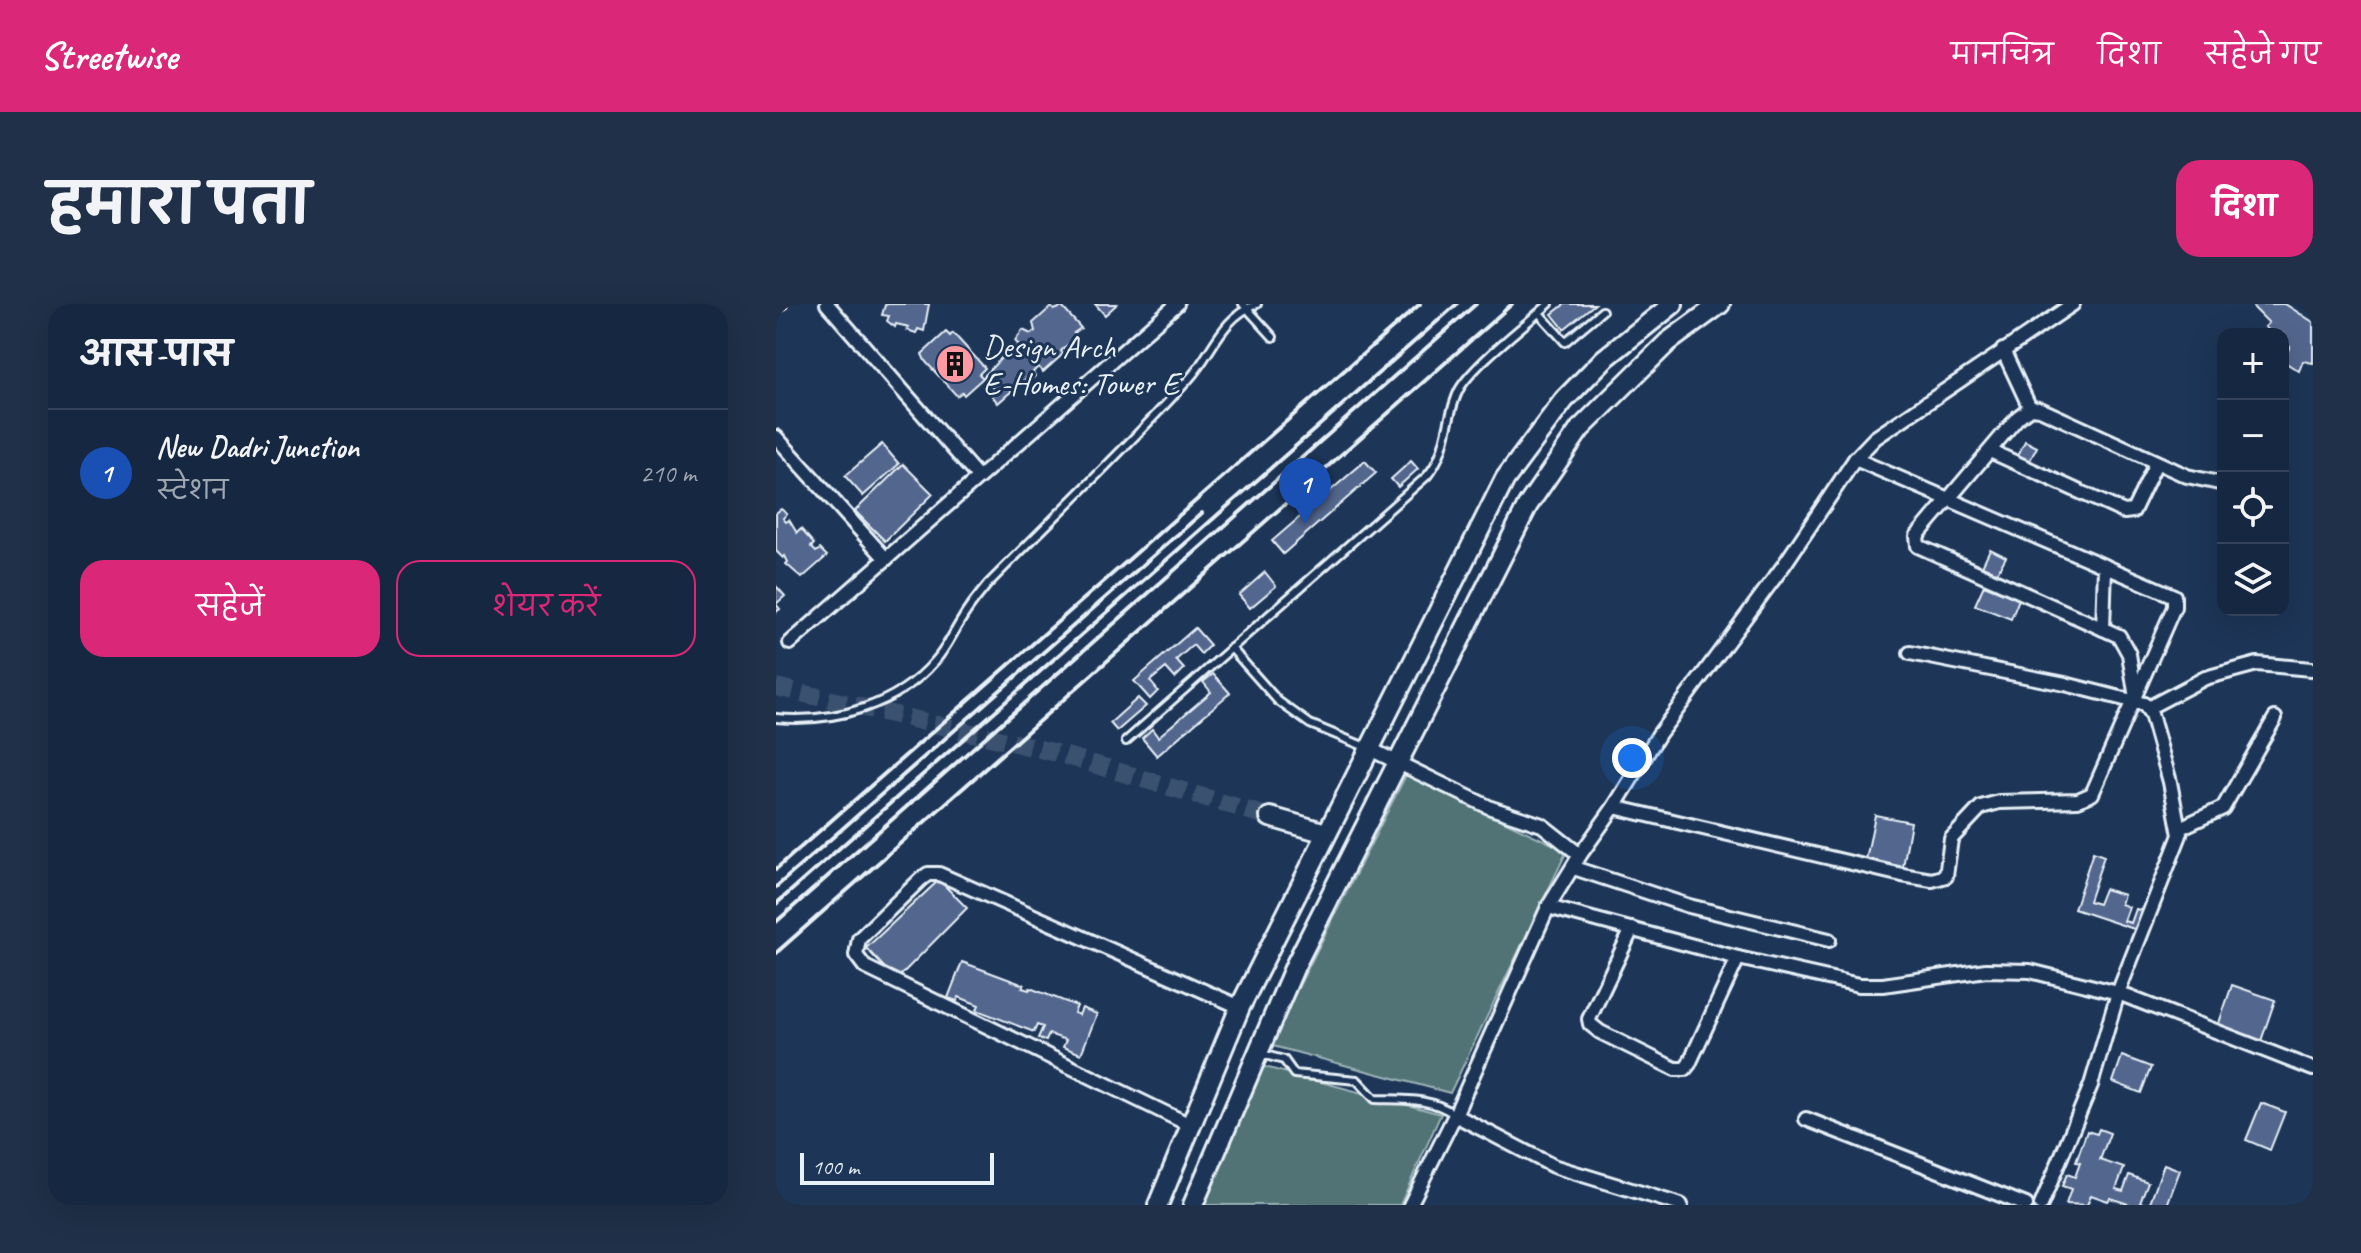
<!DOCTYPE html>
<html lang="hi">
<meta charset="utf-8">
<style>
body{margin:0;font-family:Caveat,"Playpen Sans Deva",sans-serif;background:#1f3048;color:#f1f3f6}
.controls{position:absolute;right:24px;top:24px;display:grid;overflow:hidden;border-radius:16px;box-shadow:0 8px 32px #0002}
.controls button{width:72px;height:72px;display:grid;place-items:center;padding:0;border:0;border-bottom:2px solid #35445a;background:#162841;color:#f1f3f6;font:40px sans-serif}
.scale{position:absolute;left:24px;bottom:20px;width:194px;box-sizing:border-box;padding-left:8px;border:4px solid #e8f1f8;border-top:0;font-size:22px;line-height:28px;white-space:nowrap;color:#e8f1f8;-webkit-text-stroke:6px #1d3557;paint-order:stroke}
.you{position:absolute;left:856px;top:454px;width:28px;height:28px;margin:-20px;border:6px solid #fff;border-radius:50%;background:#1a73e8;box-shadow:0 0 0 12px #1a73e833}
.badge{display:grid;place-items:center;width:52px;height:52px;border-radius:50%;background:#db2777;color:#fff;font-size:26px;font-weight:700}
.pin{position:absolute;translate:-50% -66px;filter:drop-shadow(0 2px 4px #0008)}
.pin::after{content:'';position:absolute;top:42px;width:28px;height:24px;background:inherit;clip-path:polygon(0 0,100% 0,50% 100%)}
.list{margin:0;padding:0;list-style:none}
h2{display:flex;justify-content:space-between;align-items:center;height:104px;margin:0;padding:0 32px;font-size:34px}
h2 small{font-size:26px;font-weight:400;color:#9ea6b1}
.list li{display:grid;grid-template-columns:52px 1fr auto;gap:24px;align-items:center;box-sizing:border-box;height:128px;padding:0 32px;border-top:2px solid #35445a}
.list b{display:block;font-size:30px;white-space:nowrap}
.list p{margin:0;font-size:26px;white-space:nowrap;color:#9ea6b1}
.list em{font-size:26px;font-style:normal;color:#9ea6b1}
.actions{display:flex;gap:16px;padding:24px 32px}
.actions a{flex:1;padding:18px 0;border:2px solid #db2777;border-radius:24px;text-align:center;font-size:28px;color:#db2777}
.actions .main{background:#db2777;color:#fff}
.icon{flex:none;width:44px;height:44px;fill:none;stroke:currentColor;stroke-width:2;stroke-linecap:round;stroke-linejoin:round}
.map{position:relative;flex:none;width:1537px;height:901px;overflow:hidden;border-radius:24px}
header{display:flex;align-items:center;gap:48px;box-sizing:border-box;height:112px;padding:0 40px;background:#db2777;color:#fff}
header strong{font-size:38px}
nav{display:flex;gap:44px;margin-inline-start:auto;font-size:28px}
.intro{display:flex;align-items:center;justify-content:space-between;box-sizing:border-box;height:192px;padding:0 48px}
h1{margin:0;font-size:56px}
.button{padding:20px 36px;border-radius:24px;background:#db2777;color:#fff;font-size:28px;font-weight:700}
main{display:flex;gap:48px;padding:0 48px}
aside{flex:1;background:#162841;border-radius:24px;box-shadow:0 8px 32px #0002}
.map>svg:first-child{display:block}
</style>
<header>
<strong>Streetwise</strong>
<nav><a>मानचित्र</a><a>दिशा</a><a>सहेजे गए</a></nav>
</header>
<div class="intro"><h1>हमारा पता</h1><a class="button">दिशा</a></div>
<main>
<aside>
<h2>आस-पास<small></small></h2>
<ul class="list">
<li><span class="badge" style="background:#1a4fb4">1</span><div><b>New Dadri Junction</b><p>स्टेशन</p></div><em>210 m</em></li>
</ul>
<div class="actions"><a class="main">सहेजें</a><a>शेयर करें</a></div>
</aside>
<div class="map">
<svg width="1537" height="901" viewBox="0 0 1537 901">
<rect width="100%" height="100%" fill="#1d3557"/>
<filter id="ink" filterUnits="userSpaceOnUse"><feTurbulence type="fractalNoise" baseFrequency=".0125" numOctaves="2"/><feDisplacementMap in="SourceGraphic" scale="16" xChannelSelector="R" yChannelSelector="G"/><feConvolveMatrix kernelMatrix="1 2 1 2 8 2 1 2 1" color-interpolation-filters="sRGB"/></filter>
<g filter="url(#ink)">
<g fill="#517374" stroke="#9cb2b6" stroke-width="2">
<polygon points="630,471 791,547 674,789 493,741"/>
<polygon points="485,762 665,810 624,901 427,901"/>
</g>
<g fill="#53668d" stroke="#e8f1f8" stroke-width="2">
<polygon points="112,0 153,0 148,27 142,25 140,29 131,26 133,23 120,20 119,23 111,17 113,12 106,11 109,1"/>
<polygon points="319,0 341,0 329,11"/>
<polygon points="789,0 819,0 788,25 776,10"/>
<polygon points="1479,0 1509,0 1537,18 1537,59 1527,57 1523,67 1507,57 1514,42 1507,37 1507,30 1497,30 1489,23 1493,19 1477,3"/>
<polygon points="275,3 278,6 286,3 305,24 298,29 301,32 285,47 287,50 267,68 239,37 247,26 255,30 259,27 257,19"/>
<polygon points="170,28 174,32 177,29 209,64 203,70 207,74 188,91 186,88 181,92 149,57 146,50"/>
<polygon points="232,42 235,46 239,43 261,64 257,68 259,72 255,76 252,73 222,99 216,92 220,89 208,72 230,49 227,46"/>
<polygon points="1249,137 1261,143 1251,162 1239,157"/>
<polygon points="106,140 123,160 87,192 69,172"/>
<polygon points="589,157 600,169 507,250 496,237"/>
<polygon points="635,157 642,165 622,183 615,175"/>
<polygon points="127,160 157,190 109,237 79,207"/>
<polygon points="5,205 11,210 7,214 10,218 13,216 21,229 25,225 38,240 35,243 40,248 44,245 51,252 26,274 10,260 12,258 9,252 7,254 0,247 0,209"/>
<polygon points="1214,245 1230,253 1221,269 1206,262"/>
<polygon points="489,268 500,282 474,304 463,291"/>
<polygon points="1208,281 1243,295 1235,315 1199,301"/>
<polygon points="0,282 9,292 0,300 4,305 0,308"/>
<polygon points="419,324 434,341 425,350 417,341 400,356 408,365 399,374 390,364 374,377 382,387 374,395 358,377"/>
<polygon points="437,370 454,389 381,452 366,434 376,425 382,433 435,388 427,378"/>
<polygon points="362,394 370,402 341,427 334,419"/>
<polygon points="1099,511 1135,518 1127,563 1090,556"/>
<polygon points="1317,548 1328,552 1313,597 1322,600 1328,585 1348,591 1345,600 1353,603 1348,617 1355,619 1360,605 1370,608 1364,627 1298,605"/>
<polygon points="163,576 191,604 120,676 90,644"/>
<polygon points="186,658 248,681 246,684 253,686 254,684 301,702 298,709 303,711 306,704 321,710 305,750 287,743 290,736 273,730 270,737 262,734 267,723 261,721 258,728 201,706 203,701 183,693 181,697 172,694"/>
<polygon points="1456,681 1499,696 1485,737 1442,722"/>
<polygon points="1346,752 1375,763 1365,789 1337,778"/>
<polygon points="1485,799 1509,808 1494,846 1470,836"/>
<polygon points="1323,825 1334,829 1324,856 1348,864 1340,885 1347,887 1353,871 1372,878 1364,898 1372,901 1355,901 1334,894 1332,897 1315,891 1311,901 1290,900 1295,885 1286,882 1291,870 1299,873 1304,859 1300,858 1311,827 1321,830"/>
<polygon points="1388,860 1404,866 1391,901 1373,901"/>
</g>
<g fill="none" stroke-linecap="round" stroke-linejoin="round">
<polyline stroke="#3b516f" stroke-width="18" stroke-dasharray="18 9" stroke-linecap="butt" points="0,383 277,448 494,513"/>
<defs>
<g id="lane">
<polyline points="467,0 497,33"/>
<polyline points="763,9 789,38 826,7"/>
<polyline points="455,344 502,397 534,420 592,444"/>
<path d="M0 414C58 419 121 402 159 357 170 345 177 329 186 315 193 303 203 291 212 280 279 212 349 146 413 75 437 49 444 14 481 0"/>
<path d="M350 437 651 172C673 147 669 114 683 86 696 62 750 20 773 0"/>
<path d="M485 750 508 756 518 770 581 776 599 795C627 796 654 793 678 810"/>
</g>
<g id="street">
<polyline points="51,0 202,173"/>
<polyline points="0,1 4,0"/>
<polyline points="1227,46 1254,104"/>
<polyline points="0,133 110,255"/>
<polyline points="1214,147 1348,208 1357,207 1380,159"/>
<polyline points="1327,325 1329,262"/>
<polyline points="14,339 401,0"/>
<polyline points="1134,349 1289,380 1368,400 1375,410 1394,478 1404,531 1342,689 1315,781 1265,901"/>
<polyline points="1359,388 1353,350 1343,332 1142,242 1141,232 1242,113 1254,104 1264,105 1411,172 1443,179"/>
<polyline points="1372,404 1429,374 1481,360 1535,365"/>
<polyline points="592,444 715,504 766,521 804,551"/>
<polyline points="838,503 1126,571 1156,576 1170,572 1175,535 1205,503 1223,498 1302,496 1316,490 1398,303 1398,292 1079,155"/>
<polyline points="1404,524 1447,504 1499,414"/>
<polyline points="798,564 913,602 1053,636"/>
<polyline points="772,603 962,654 1083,681 1107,681 1210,666 1254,667 1342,689 1537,765"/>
<polyline points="856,625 813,715 814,720 824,728 899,765 909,765 913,760 962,654"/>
<polyline points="679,811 777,862 905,901"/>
<polyline points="1030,815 1250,901"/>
<polyline points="416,822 89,663 80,651 83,635 145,575 152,570 163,570 464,703"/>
<polyline points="634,901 679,811 772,603 804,551 838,503 883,430 1008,261 1079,155 1099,134 1297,0"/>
</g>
<g id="secondary">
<polyline points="494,513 550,529"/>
<polyline points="382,901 464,703 729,175 788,96 828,55 897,0"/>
<polyline points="417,901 519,662 752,201 804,125 892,38 944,0"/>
</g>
</defs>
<use href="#lane" stroke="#e8f1f8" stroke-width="12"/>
<use href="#street" stroke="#e8f1f8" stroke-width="18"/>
<use href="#secondary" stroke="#e8f1f8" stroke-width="24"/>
<use href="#lane" stroke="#1d3557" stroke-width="6"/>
<use href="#street" stroke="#1d3557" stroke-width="12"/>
<use href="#secondary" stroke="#1d3557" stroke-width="18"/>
<g stroke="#e8f1f8" stroke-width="4">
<polyline points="0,565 644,0"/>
<polyline points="0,583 426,209"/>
<polyline points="0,600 681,0"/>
<polyline points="0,618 700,0"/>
<polyline points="0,649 736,0"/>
</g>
</g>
</g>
<defs>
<symbol id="building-disc" viewBox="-11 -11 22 22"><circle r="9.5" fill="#ff9aa2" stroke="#1d3557"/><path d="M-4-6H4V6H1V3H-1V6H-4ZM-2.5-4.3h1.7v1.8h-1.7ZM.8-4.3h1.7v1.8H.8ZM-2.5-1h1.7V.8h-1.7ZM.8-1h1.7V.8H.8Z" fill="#111"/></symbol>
</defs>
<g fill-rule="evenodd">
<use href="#building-disc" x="157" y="38" width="44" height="44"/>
</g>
<g text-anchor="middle" stroke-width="6" stroke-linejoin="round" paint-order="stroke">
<g font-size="32" fill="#e8f1f8" stroke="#1d3557" text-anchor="start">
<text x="207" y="53">Design Arch<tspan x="207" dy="37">E-Homes: Tower E</tspan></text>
</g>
</g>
</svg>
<div class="controls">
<button>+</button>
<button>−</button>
<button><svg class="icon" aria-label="locate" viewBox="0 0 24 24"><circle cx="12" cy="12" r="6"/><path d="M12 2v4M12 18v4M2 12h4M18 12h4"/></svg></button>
<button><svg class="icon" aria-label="layers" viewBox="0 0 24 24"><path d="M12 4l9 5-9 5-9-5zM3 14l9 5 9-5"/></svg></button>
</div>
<div class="scale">100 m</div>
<div class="you"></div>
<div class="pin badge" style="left:529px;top:220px;background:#1a4fb4">1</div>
</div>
</main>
